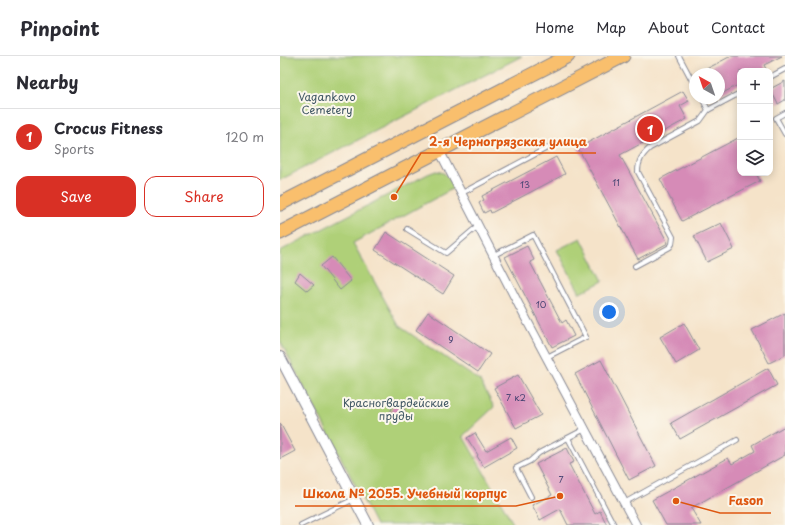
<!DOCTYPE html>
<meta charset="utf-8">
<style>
body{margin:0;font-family:"Playpen Sans",sans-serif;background:#f7f7f7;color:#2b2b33}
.controls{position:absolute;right:12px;top:12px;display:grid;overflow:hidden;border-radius:8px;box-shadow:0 2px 10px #0003}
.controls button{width:36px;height:36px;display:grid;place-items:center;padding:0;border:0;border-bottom:1px solid #e1e1e2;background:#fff;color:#2b2b33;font:20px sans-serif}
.compass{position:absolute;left:409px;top:12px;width:36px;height:36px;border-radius:50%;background:#fff;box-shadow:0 2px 10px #0003;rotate:320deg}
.you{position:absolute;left:329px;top:256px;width:14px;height:14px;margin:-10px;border:3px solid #fff;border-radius:50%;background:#1a73e8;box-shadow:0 0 0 6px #1a73e833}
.badge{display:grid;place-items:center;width:26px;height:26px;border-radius:50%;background:#d93025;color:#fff;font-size:13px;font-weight:700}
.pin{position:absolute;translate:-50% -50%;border:2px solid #fff;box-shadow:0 1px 4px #0006}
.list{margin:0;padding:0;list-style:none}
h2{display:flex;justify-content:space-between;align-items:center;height:52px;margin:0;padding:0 16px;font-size:17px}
h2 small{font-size:13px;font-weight:400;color:#7c7c81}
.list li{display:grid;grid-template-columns:26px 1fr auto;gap:12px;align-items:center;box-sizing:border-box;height:56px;padding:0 16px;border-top:1px solid #e1e1e2}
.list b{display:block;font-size:15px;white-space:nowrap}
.list p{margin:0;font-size:13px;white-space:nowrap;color:#7c7c81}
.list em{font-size:13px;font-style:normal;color:#7c7c81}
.actions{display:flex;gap:8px;padding:12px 16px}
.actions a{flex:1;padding:9px 0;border:1px solid #d93025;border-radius:12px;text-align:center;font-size:14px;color:#d93025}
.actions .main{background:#d93025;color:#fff}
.icon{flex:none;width:22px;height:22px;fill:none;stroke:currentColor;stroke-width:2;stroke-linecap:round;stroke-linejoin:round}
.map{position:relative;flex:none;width:505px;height:469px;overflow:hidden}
header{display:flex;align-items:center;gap:24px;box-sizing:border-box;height:56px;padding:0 20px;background:#fff;border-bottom:1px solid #e1e1e2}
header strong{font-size:19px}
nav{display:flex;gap:22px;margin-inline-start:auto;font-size:14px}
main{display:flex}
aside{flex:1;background:#fff}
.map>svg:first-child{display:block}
</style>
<header>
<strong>Pinpoint</strong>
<nav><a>Home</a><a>Map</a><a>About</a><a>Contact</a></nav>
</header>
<main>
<aside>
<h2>Nearby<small></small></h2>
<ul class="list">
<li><span class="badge">1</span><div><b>Crocus Fitness</b><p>Sports</p></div><em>120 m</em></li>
</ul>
<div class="actions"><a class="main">Save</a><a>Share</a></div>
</aside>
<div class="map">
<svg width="505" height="469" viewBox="0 0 505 469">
<rect width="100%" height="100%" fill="#fbf7ec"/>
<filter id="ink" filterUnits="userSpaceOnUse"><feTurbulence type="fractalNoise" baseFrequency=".025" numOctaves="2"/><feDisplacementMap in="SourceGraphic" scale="8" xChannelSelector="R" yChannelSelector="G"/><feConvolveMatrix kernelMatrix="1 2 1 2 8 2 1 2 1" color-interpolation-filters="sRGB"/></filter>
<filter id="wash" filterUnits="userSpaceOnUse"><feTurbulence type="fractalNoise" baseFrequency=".012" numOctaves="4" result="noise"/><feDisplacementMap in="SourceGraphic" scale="16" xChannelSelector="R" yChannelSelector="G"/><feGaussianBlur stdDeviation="0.9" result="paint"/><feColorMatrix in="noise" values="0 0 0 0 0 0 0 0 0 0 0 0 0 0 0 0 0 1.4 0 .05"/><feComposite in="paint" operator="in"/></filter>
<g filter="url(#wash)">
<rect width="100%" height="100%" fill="#f5e3c9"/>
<g fill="#afd078" stroke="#65806b">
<polygon points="0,0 242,0 0,124"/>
<path d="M156 115C168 117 169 122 174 132L73 187 119 270 200 325 214 351 183 380 234 469H96L0 285V195L148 118Z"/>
<polygon points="301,182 323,225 300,237 277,194"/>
</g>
<g id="blocks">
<g fill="#d68bb7">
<polygon points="451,0 502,0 484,9 487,15 460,15 460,28 439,39 439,18 417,18"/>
<polygon points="505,25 505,44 498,48 490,33"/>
<polygon points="403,35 409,45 400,50 407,63 340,99 388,187 358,203 298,92"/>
<polygon points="460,81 460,117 476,117 480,125 402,165 380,123"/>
<polygon points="276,101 285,118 211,157 210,154 204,157 199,147 204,144 202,140"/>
<polygon points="441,167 454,193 427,206 414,180"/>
<polygon points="106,176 174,220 163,238 95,194"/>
<polygon points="247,190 254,204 250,206 282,267 286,264 294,280 272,291 225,201"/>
<polygon points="52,201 71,225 60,234 41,210"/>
<polygon points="20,217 34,229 27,235 15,225"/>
<polygon points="148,256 210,298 198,316 136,274"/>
<polygon points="505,257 505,299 489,307 472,274"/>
<polygon points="404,267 419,294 396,308 380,281"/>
<polygon points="321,304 376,410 349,424 295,318"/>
<polygon points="488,312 497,329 400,383 391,367"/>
<polygon points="238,319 261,359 236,372 214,332"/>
<polygon points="113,349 125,353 121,364 109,360"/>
<polygon points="0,367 15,395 0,403"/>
<polygon points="505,370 505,399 411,452 421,469 386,469 372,444 448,402 452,408 475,395 472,389"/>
<polygon points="195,377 206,395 231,381 237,392 204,411 197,400 198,399 187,382"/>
<polygon points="287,392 294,406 289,408 315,458 320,455 327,469 288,469 280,453 260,464 252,449 272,439 256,408"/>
</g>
</g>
</g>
<g filter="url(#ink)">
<use href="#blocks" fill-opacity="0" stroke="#888994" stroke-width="1"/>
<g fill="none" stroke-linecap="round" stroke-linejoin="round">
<defs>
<g id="service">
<polyline points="399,0 415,30"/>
<polyline points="490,21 505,13"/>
<polyline points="428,54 460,37"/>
<polyline points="505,57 496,62 505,78"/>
<polyline points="182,137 267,92"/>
<polyline points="127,173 166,197 193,174 198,171"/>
<polyline points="214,199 253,179 306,281 267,301"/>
<path d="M355 210 390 191 392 188 393 181 358 116C358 105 362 99 370 92L420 65 428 54 422 42"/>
<polyline points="288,382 334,469"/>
<polyline points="251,441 236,412 250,405 259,397 305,373"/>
<polyline points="344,447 457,384"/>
<polyline points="21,469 74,443"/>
</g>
<polyline id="minor" points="159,94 244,259 356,469"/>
<polyline id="tertiary" points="0,301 88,469"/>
<g id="primary">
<polyline points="0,148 288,0"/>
<polyline points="0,177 343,0"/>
</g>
</defs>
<use href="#service" stroke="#888994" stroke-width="6"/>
<use href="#minor" stroke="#888994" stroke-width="10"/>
<use href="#tertiary" stroke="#888994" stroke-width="12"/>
<use href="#primary" stroke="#888994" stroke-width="15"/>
<use href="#service" stroke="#fff" stroke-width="4"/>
<use href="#minor" stroke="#fff" stroke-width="8"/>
<use href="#tertiary" stroke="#fff" stroke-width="10"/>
<use href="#primary" stroke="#f9bf6d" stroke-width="13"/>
</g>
</g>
<g text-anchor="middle" stroke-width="4" stroke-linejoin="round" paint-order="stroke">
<g font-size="9" fill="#4a4674">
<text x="336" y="130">11</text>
<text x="245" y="132">13</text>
<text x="261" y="252">10</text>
<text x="171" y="287">9</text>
<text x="236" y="345">7 к2</text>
<text x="281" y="427">7</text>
</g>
<g font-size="11" fill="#405764" stroke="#fbf7ec">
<text x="47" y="45">Vagankovo<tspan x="47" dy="13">Cemetery</tspan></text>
<text x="116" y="351">Красногвардейские<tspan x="116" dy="13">пруды</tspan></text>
</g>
</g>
<path fill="none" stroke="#de5710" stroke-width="1.5" d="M114 141L141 97H316M280 440L236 450H15M396 445L440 457H491"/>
<g fill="#de5710" stroke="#fbf7ec" stroke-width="1.5">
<circle cx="114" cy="141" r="4"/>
<circle cx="280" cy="440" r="4"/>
<circle cx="396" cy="445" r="4"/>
</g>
<g font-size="12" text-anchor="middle" font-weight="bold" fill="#de5710" stroke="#fbf7ec" stroke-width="4" stroke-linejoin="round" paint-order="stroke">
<text x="228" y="90">2-я Черногрязская улица</text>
<text x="125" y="442">Школа № 2055. Учебный корпус</text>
<text x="466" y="449">Fason</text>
</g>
</svg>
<div class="controls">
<button>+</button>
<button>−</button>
<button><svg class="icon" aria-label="layers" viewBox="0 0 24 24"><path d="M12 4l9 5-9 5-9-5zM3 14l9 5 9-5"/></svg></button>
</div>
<svg class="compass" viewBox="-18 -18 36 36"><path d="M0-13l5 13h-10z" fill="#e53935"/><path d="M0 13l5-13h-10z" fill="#7c7c81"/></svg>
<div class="you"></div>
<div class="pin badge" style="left:370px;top:73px">1</div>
</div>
</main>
